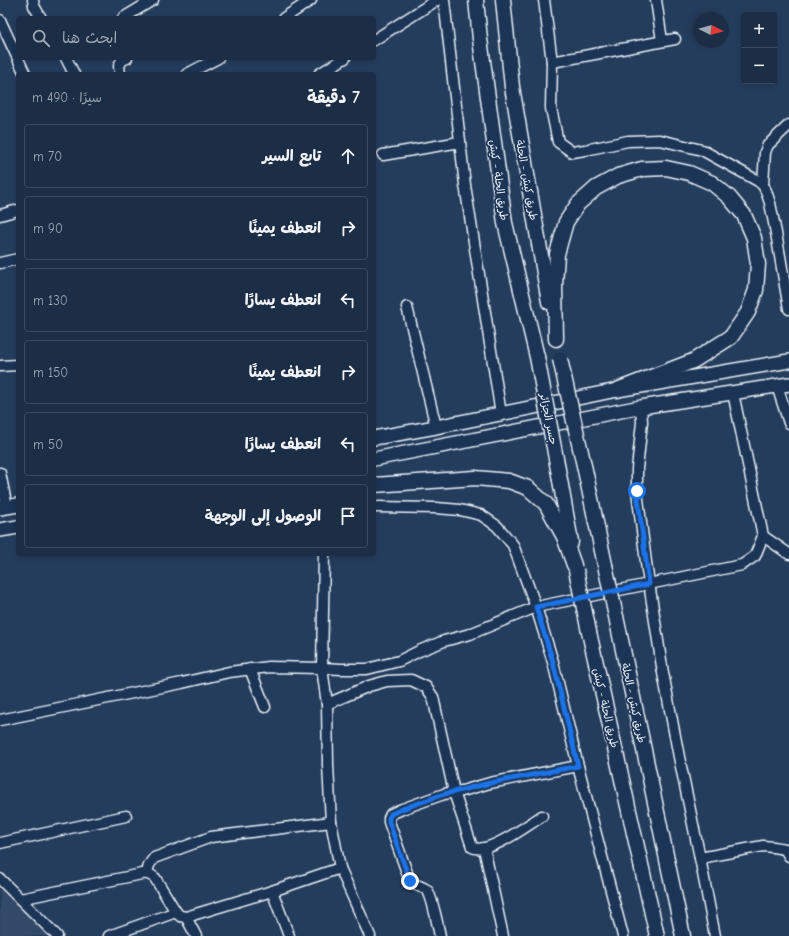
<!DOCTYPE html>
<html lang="ar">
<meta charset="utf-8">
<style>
body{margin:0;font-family:"Comic Neue","Playpen Sans Arabic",sans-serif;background:#25364d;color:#f1f3f6;direction:rtl}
.controls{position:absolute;right:12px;top:12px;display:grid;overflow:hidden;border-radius:4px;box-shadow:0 2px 6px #0003}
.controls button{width:36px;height:36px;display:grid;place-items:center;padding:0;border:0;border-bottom:1px solid #3a4a5f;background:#1c2e46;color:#f1f3f6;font:20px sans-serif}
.compass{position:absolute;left:693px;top:12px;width:36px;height:36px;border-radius:50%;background:#1c2e46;box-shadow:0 2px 6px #0003;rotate:96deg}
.stop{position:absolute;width:12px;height:12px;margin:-9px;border:3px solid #1a73e8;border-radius:50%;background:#fff}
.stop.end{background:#1a73e8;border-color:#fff;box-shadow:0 1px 4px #0008}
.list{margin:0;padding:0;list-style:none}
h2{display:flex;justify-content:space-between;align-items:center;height:52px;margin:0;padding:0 16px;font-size:17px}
h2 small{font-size:13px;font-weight:400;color:#a0a8b3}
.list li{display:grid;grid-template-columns:26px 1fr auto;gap:12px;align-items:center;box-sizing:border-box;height:64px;margin:0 8px 8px;padding:0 8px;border:1px solid #3a4a5f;border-radius:4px}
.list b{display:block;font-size:15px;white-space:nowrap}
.list em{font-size:13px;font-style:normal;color:#a0a8b3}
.icon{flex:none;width:22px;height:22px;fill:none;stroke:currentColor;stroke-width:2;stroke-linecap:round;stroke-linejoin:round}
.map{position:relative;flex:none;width:789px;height:936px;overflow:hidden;direction:ltr}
.search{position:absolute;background:#1c2e46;box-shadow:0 2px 6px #0003;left:16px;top:16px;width:360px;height:44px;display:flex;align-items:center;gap:10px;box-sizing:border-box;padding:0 14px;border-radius:4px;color:#a0a8b3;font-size:15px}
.panel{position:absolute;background:#1c2e46;box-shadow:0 2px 6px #0003;left:16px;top:72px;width:360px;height:484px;border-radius:4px;direction:rtl}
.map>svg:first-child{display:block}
</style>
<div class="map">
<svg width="789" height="936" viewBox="0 0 789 936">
<rect width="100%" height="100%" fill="#253d5d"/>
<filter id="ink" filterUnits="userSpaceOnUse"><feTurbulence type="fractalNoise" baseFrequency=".025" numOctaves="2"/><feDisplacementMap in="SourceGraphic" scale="8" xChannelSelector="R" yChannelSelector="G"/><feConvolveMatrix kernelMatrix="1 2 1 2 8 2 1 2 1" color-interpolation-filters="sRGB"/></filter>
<g filter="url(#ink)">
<polygon fill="#334a68" points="0,885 53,936 0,936"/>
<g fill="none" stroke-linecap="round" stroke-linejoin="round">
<defs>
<g id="minor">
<polyline points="33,0 34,6 41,18"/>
<polyline points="444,0 465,185 501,414"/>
<polyline points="544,0 552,62 551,108 558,142 572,152 585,150 628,141 660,140 702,150 758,181 763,185 766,191 770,203 776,233 789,309"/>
<polyline points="656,0 662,41"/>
<polyline points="123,18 153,0"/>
<polyline points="284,18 311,0"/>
<polyline points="0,20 25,74"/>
<polyline points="374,40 437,0"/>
<polyline points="66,58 74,74"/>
<polyline points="552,62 675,39"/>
<polyline points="120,74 119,66 122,60 127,58"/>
<polyline points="187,74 218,58"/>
<polyline points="319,74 345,58"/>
<polyline points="383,155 460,142"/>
<polyline points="763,185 765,152 768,145 789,125"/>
<polyline points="0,215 18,210"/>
<polyline points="0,263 18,259"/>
<polyline points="407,307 436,427"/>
<polyline points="0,366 18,365"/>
<polyline points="777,386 789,423"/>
<polyline points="733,393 763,536 789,554"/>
<polyline points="641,407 642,422 637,469 637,491 647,570 663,673 679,757 700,858 715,936"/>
<polyline points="0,473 7,507"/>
<polyline points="374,507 436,508 460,510 481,515 497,526 513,545 536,607 553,662 578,766 623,936"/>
<polyline points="324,554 322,668 327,704 328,765 331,822 340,868 370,936"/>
<polyline points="250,669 265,707"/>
<path d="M327 704 369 686 387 681 411 680 426 687 433 697 454 792 472 847C487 856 528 825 542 816"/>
<polyline points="0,720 182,683 229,672 269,667 322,668 341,669 367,669 399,661 419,651 444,641 470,634 536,607 742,565 755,556 763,536"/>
<polyline points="0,843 126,816"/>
<polyline points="484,848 503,936"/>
<polyline points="700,858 763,846 773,847 785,849 789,856"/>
<polyline points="147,873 149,865 154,858 211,837 331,822"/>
<polyline points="0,879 57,936"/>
<polyline points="272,891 289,936"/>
<path d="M20 899 142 874C148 873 151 875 155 878L176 912 180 916 186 917 272 891 340 868"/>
<polyline points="186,917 196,936"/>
<polyline points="109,936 176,912"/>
<path d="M440 936C438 927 432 895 427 890 422 886 415 886 410 881L389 822V818L391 814 402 809 444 794 462 791 490 783 578 766"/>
</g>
<g id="major">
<polyline points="374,438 436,427 617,390 789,361"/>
<polyline points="374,459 641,407 789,384"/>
<polyline points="0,508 18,505"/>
<polyline points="0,530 18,527"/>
</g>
<g id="highway">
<polyline points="476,0 480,39 505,223 537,357"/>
<polyline points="503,0 512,87 549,302"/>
<polyline points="556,339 555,285 557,254 566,222 578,204 596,188 618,176 642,169 666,168 689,173 712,183 729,197 744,215 754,238 758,264 756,290 748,312 731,337 693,361 617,390"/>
<polyline points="585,470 605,565"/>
<polyline points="560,480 571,542"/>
<polyline points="374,485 475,478 509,481 528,488 546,504 564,537 574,565"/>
<polyline points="618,626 683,936"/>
<polyline points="589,632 657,936"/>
</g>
</defs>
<use href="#minor" stroke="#e8f1f8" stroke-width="13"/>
<use href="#major" stroke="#e8f1f8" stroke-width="16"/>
<use href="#highway" stroke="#e8f1f8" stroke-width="17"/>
<use href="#minor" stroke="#1d3557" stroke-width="10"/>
<use href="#major" stroke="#1d3557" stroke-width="13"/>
<use href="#highway" stroke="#1d3557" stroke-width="14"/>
<defs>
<g id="highway-bridge">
<polyline points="537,357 560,480"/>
<polyline points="560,359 585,470"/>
<polyline points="605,565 618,626"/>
<polyline points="576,570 589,632"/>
</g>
</defs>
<use href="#highway-bridge" stroke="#e8f1f8" stroke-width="17" stroke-linecap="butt"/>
<use href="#highway-bridge" stroke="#1d3557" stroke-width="14"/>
</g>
</g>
<g fill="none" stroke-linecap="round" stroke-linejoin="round" filter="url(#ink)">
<polyline stroke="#1a73e8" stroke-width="5" points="410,881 389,822 389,818 391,814 402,809 444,794 462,790 490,783 578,766 553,662 536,607 649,584 637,491"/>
</g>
<g text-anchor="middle" stroke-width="3.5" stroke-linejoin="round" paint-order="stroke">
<g font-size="11" fill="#e8f1f8" stroke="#1d3557">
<text transform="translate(499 180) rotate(82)" y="4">طريق الحلة - كيش</text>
<text transform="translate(527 180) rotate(80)" y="4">طريق كيش - الحلة</text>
<text transform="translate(549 419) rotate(79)" y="4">جسر الجزائر</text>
<text transform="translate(634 703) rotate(78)" y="4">طريق كيش - الحلة</text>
<text transform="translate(606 708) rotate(77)" y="4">طريق الحلة - كيش</text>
</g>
</g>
</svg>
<div class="controls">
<button>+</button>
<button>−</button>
</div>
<svg class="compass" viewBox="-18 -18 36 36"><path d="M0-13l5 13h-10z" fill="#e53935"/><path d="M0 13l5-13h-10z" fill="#a0a8b3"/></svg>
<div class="stop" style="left:637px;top:491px"></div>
<div class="stop end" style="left:410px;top:881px"></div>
<div class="search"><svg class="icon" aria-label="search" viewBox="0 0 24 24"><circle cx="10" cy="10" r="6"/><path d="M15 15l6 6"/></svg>ابحث هنا</div>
<section class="panel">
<h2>7 دقيقة<small>سيرًا · 490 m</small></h2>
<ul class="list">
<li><svg class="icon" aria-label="ahead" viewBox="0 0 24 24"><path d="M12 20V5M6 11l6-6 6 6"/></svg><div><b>تابع السير</b></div><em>70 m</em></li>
<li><svg class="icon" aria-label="right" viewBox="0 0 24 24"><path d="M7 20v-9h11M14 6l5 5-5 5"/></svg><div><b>انعطف يمينًا</b></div><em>90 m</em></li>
<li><svg class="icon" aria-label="left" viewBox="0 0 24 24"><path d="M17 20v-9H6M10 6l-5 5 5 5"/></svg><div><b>انعطف يسارًا</b></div><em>130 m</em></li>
<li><svg class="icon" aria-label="right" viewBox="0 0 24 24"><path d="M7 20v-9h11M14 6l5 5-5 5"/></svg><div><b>انعطف يمينًا</b></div><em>150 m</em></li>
<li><svg class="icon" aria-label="left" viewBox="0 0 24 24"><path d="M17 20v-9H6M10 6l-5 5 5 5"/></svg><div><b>انعطف يسارًا</b></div><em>50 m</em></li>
<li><svg class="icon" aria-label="arrive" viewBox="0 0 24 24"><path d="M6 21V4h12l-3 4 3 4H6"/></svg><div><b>الوصول إلى الوجهة</b></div></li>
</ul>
</section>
</div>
